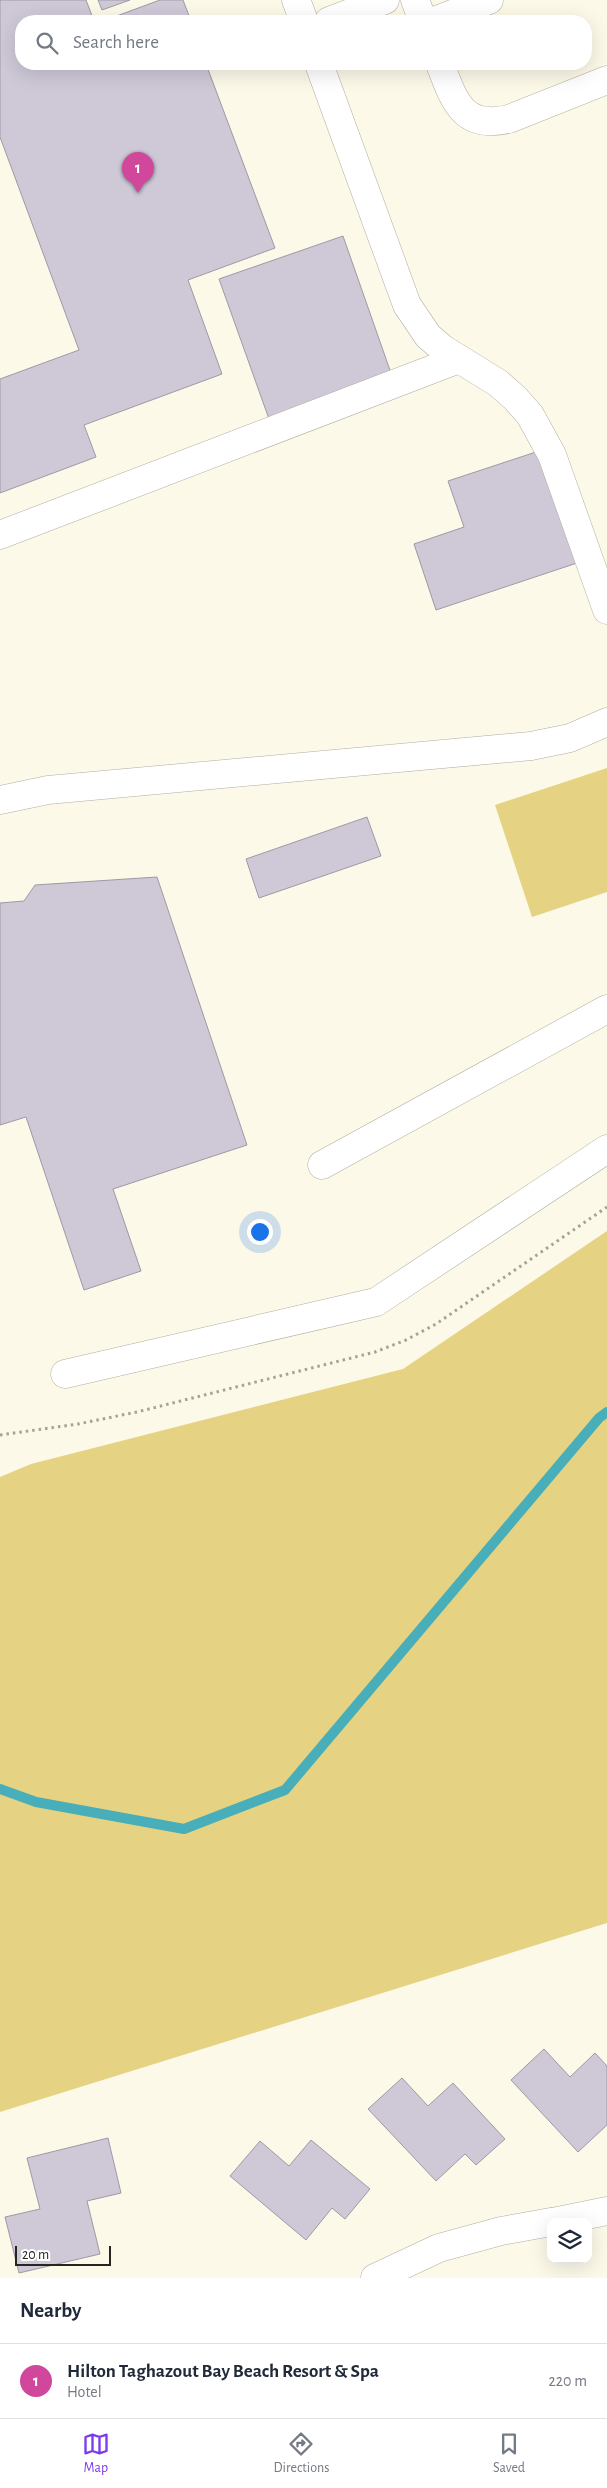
<!DOCTYPE html>
<style>
body{margin:0;font-family:"Alegreya Sans",sans-serif;background:#f2f2f3;color:#1f2937}
.controls{position:absolute;right:15px;bottom:15px;display:grid;overflow:hidden;border-radius:10px;box-shadow:0 5px 20px #0002}
.controls button{width:45px;height:45px;display:grid;place-items:center;padding:0;border:0;border-bottom:1px solid #e0e1e3;background:#fff;color:#1f2937;font:25px sans-serif}
.scale{position:absolute;left:15px;bottom:12px;width:96px;box-sizing:border-box;padding-left:5px;border:2px solid #262520;border-top:0;font-size:14px;line-height:18px;white-space:nowrap;color:#262520;-webkit-text-stroke:4px #fff;paint-order:stroke}
.you{position:absolute;left:259px;top:1231px;width:18px;height:18px;margin:-12px;border:4px solid #fff;border-radius:50%;background:#1a73e8;box-shadow:0 0 0 8px #1a73e833}
.badge{display:grid;place-items:center;width:32px;height:32px;border-radius:50%;background:#7c3aed;color:#fff;font-size:16px;font-weight:700}
.pin{position:absolute;translate:-50% -41px;filter:drop-shadow(0 1px 2px #0008)}
.pin::after{content:'';position:absolute;top:26px;width:18px;height:15px;background:inherit;clip-path:polygon(0 0,100% 0,50% 100%)}
.list{margin:0;padding:0;list-style:none}
h2{display:flex;justify-content:space-between;align-items:center;height:65px;margin:0;padding:0 20px;font-size:21px}
h2 small{font-size:16px;font-weight:400;color:#747a83}
.list li{display:grid;grid-template-columns:32px 1fr auto;gap:15px;align-items:center;box-sizing:border-box;height:75px;padding:0 20px;border-top:1px solid #e0e1e3}
.list b{display:block;font-size:19px;white-space:nowrap}
.list p{margin:0;font-size:16px;white-space:nowrap;color:#747a83}
.list em{font-size:16px;font-style:normal;color:#747a83}
.icon{flex:none;width:28px;height:28px;fill:none;stroke:currentColor;stroke-width:2;stroke-linecap:round;stroke-linejoin:round}
.map{position:relative;flex:none;width:607px;height:2278px;overflow:hidden}
.search{position:absolute;background:#fff;box-shadow:0 5px 20px #0002;left:15px;right:15px;top:15px;height:55px;display:flex;align-items:center;gap:12px;box-sizing:border-box;padding:0 18px;border-radius:20px;color:#747a83;font-size:19px}
.sheet{height:140px;background:#fff}
nav{display:flex;justify-content:space-around;align-items:center;box-sizing:border-box;height:70px;border-top:1px solid #e0e1e3;background:#fff;font-size:14px;color:#747a83}
nav a{display:grid;justify-items:center;gap:2px}
nav .on{color:#7c3aed}
.map>svg:first-child{display:block}
</style>
<div class="map">
<svg width="607" height="2278" viewBox="0 0 607 2278">
<rect width="100%" height="100%" fill="#fcf9e9"/>
<g fill="#e5d282">
<polygon points="607,768 607,892 532,917 495,805"/>
<polygon points="607,1231 607,1923 0,2112 0,1477 31,1464 403,1369"/>
</g>
<g fill="none" stroke-linecap="round" stroke-linejoin="round">
<polyline stroke="#48aeb9" stroke-width="10" points="0,1789 36,1802 184,1829 285,1790 599,1418 607,1412"/>
</g>
<g fill="#cec8d7" stroke="#9e99a6">
<polygon points="0,0 86,0 94,21 21,21 21,64 206,64 275,248 188,280 222,374 84,425 96,457 0,493 0,379 79,350 0,137"/>
<polygon points="98,0 130,0 102,10"/>
<polygon points="160,0 183,0 191,21 103,21"/>
<polygon points="343,236 392,376 269,419 219,279"/>
<polygon points="545,449 583,561 436,610 414,544 464,527 448,481"/>
<polygon points="367,817 381,856 259,898 246,859"/>
<polygon points="157,877 247,1145 113,1189 141,1271 84,1290 26,1117 0,1125 0,903 24,901 35,885"/>
<polygon points="544,2049 570,2077 595,2053 607,2066 607,2125 578,2152 511,2080"/>
<polygon points="402,2078 428,2106 453,2083 505,2139 476,2165 465,2154 436,2181 368,2109"/>
<polygon points="108,2138 121,2193 87,2201 100,2254 19,2273 5,2217 40,2209 27,2158"/>
<polygon points="311,2140 370,2189 345,2219 332,2208 306,2240 230,2176 260,2141 289,2166"/>
</g>
<g fill="none" stroke-linecap="round" stroke-linejoin="round">
<defs>
<g id="minor">
<polyline points="296,0 304,21"/>
<polyline points="415,0 423,21"/>
<polyline points="329,21 385,0"/>
<polyline points="434,21 489,0"/>
<polyline points="319,64 407,305 428,336 443,349 498,383 515,398 530,415 552,455 607,610"/>
<path d="M440 64C454 100 462 130 509 119L607 80"/>
<polyline points="0,535 459,359"/>
<polyline points="0,800 48,790 531,746 570,738 607,722"/>
<polyline points="322,1165 607,1009"/>
<polyline points="65,1374 376,1302 607,1149"/>
<polyline points="553,2222 607,2211"/>
<polyline points="375,2278 439,2248 501,2231 551,2222"/>
</g>
</defs>
<use href="#minor" stroke="#b1ae9f" stroke-width="29"/>
<polyline stroke="#a5a397" stroke-width="3" stroke-dasharray="2.5 4" stroke-linecap="butt" points="0,1435 78,1424 137,1412 375,1352 406,1340 436,1324 607,1207"/>
<use href="#minor" stroke="#fff" stroke-width="28"/>
</g>
</svg>
<div class="controls">
<button><svg class="icon" aria-label="layers" viewBox="0 0 24 24"><path d="M12 4l9 5-9 5-9-5zM3 14l9 5 9-5"/></svg></button>
</div>
<div class="scale">20 m</div>
<div class="you"></div>
<div class="pin badge" style="left:138px;top:193px;background:#d1479c">1</div>
<div class="search"><svg class="icon" aria-label="search" viewBox="0 0 24 24"><circle cx="10" cy="10" r="6"/><path d="M15 15l6 6"/></svg>Search here</div>
</div>
<section class="sheet">
<h2>Nearby<small></small></h2>
<ul class="list">
<li><span class="badge" style="background:#d1479c">1</span><div><b>Hilton Taghazout Bay Beach Resort &amp; Spa</b><p>Hotel</p></div><em>220 m</em></li>
</ul>
</section>
<nav>
<a class="on"><svg class="icon" aria-label="map" viewBox="0 0 24 24"><path d="M3 6l6-2 6 2 6-2v14l-6 2-6-2-6 2zM9 4v14M15 6v14"/></svg>Map</a>
<a><svg class="icon" aria-label="directions" viewBox="0 0 24 24"><path d="M12 3l9 9-9 9-9-9zM9 14v-3h6M13 9l2 2-2 2"/></svg>Directions</a>
<a><svg class="icon" aria-label="saved" viewBox="0 0 24 24"><path d="M7 4h10v16l-5-4-5 4z"/></svg>Saved</a>
</nav>
